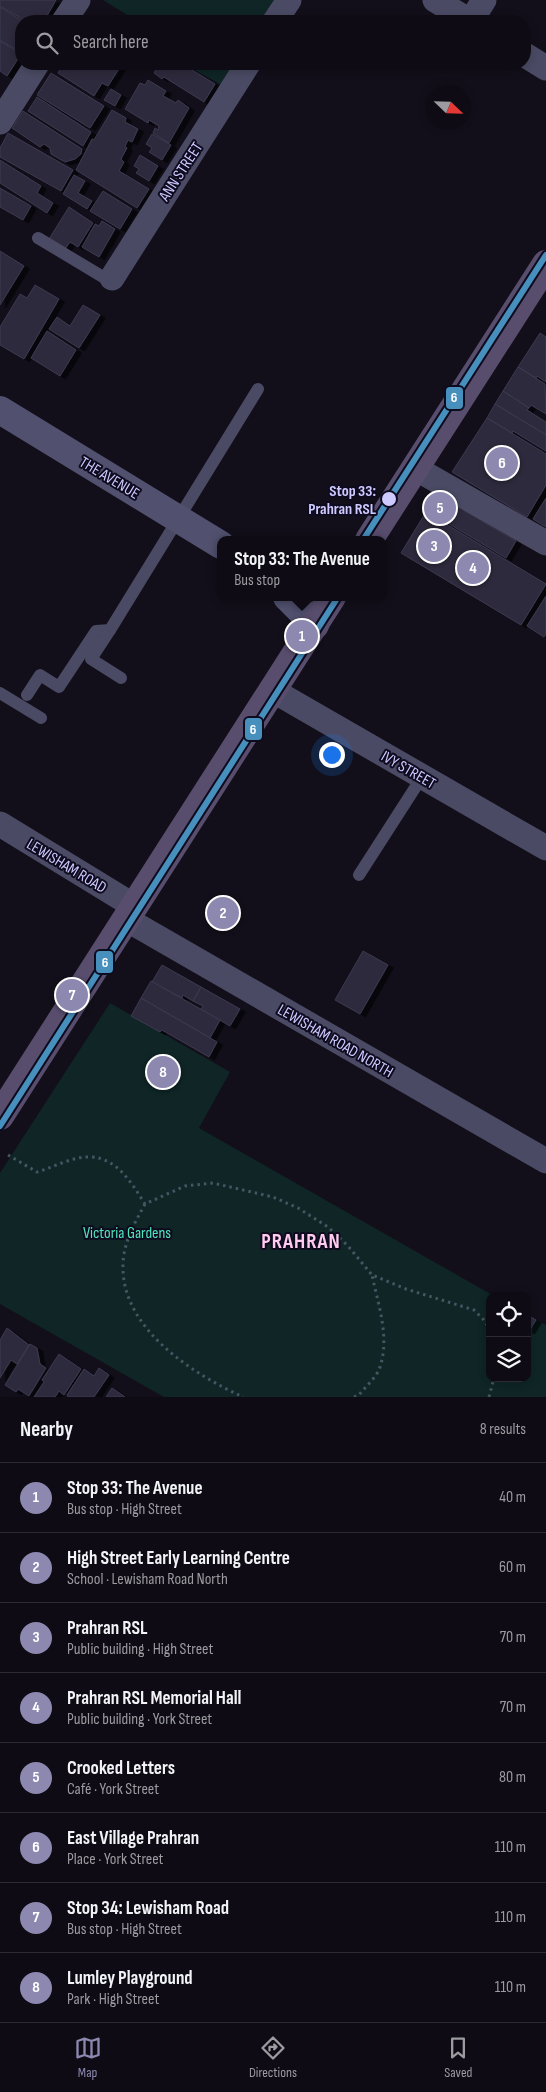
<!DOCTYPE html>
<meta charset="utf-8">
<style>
body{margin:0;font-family:"Sofia Sans Condensed",sans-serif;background:#17141d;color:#f1f3f6}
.controls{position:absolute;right:15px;bottom:15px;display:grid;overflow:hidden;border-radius:10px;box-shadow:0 2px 8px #0003}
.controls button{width:45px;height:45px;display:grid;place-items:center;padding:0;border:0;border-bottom:1px solid #2e2b34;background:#0e0b14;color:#f1f3f6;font:25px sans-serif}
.compass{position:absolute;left:426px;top:85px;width:45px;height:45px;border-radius:50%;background:#0e0b14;box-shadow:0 2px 8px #0003;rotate:113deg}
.you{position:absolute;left:331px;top:754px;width:18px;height:18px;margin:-12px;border:4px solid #fff;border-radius:50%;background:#1a73e8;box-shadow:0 0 0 8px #1a73e833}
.badge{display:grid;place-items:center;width:32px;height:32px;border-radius:50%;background:#8c88af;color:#fff;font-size:16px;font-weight:700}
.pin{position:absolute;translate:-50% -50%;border:2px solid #fff;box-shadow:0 1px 5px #0006}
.popup{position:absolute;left:217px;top:536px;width:170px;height:65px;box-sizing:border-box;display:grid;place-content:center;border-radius:10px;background:#0e0b14;filter:drop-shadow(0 1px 4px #0005);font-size:16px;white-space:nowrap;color:#9b9ba0}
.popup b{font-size:19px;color:#f1f3f6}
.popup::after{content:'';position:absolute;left:50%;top:100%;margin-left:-10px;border:10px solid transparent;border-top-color:#0e0b14}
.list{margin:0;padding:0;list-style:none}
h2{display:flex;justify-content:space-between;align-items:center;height:65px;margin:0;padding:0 20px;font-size:21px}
h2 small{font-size:16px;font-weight:400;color:#9b9ba0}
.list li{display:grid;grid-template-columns:32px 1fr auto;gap:15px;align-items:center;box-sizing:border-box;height:70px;padding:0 20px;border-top:1px solid #2e2b34}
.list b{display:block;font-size:19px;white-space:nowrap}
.list p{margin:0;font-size:16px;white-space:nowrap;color:#9b9ba0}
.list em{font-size:16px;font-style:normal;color:#9b9ba0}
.icon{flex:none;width:28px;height:28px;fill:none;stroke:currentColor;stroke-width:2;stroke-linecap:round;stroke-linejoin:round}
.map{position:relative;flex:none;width:546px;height:1397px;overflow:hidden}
.search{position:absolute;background:#0e0b14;box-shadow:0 2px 8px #0003;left:15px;right:15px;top:15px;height:55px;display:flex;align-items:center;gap:12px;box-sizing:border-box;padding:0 18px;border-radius:20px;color:#9b9ba0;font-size:19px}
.sheet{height:625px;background:#0e0b14}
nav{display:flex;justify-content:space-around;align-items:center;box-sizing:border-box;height:70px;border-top:1px solid #2e2b34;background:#0e0b14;font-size:14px;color:#9b9ba0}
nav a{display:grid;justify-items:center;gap:2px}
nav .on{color:#8c88af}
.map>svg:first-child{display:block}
</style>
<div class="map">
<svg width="546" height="1397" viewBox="0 0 546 1397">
<defs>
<filter id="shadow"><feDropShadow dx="5.5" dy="3" stdDeviation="0" flood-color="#0009"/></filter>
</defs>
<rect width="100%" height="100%" fill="#120f1a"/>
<g fill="#0f2526">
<polygon points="103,0 293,0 279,21 137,21"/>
<polygon points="184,64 252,64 234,92"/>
<polygon points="110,1003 230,1072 199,1128 494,1296 490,1296 490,1378 527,1378 527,1315 546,1325 546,1397 164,1397 0,1304 0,1173"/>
</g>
<g fill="#2f2c3e" stroke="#3c3950" filter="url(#shadow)">
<polygon points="0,0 56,0 44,21 26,21 0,6"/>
<polygon points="0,7 23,21 21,21 21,50 20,52 0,40"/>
<polygon points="0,41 21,54 7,76 0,71"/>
<polygon points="63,64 122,64 108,86 102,83 94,96 58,73"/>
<polygon points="159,64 182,64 215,84 204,102 164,77 162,79 154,73"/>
<polygon points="51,73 104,106 90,128 37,95"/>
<polygon points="148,80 166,91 163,96 176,103 178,100 189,108 169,143 153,133 155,128 158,130 159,126 149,120 148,123 125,109 140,83 145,85"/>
<polygon points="111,89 121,95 115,106 104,100"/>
<polygon points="37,97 91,132 83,146 28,111"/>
<polygon points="112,110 126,118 125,122 138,129 132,142 128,140 125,146 127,148 121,159 124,162 119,171 149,189 137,208 76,170 92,139 94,140"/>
<polygon points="23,111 82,149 81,154 75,159 65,162 51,154 50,148 44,144 40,147 12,128"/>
<polygon points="8,133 73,170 61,191 0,157 0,148"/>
<polygon points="152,134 171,145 162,160 149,152 152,148 146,144"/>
<polygon points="140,155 158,166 149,181 136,173 139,169 134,166"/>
<polygon points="0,160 41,186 37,193 53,203 47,213 0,183"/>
<polygon points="74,175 85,181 78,193 92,201 87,209 63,194"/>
<polygon points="0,188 31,206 23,220 0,207"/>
<polygon points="103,191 132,209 120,229 90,211"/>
<polygon points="69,207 93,223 78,247 70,242 65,249 49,239"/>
<polygon points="102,221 115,229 99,257 82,247 95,224 99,226"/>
<polygon points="0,251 24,266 0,305"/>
<polygon points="35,285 59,299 24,359 0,345 0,327 20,294 27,298"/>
<polygon points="83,305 100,315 79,348 49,329 57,317 70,326"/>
<polygon points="47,331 76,350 60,376 31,358"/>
<polygon points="540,333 546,337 546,382 537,376 536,378 518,367"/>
<polygon points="518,367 545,384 546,414 531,405 529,408 503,391"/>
<polygon points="503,391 529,408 527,410 546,422 546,435 495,404"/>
<polygon points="495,404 546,435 546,451 513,431 512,433 487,418"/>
<polygon points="487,418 546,454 546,485 527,517 452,472"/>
<polygon points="436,494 516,541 506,558 426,510"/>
<polygon points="546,498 546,527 533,519"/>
<polygon points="426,512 546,584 521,625 401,553"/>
<polygon points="546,596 546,634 544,637 527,626"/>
<polygon points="363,951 388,965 360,1014 335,1000"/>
<polygon points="162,965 201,987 193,1001 183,995 182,998 152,982"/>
<polygon points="151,981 220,1020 210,1038 141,998"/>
<polygon points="201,987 240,1009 230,1026 201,1009 203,1006 193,1001"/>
<polygon points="141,998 217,1042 209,1057 162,1030 160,1032 131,1016"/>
<polygon points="527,1315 536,1320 529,1331 527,1330"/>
<polygon points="7,1328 29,1345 17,1364 11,1360 0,1378 0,1340"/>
<polygon points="30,1344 37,1348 40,1364 46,1368 29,1396 18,1389 16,1392 5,1385"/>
<polygon points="59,1354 81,1369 64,1395 59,1391 55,1397 34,1397 44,1382 42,1380"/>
<polygon points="99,1368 109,1375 94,1397 68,1397 67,1395 84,1369 94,1376"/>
<polygon points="112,1388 125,1397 106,1397"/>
</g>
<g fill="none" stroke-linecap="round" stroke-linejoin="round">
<g stroke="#455663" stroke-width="3" stroke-dasharray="2.5 4" stroke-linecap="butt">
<path d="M8 1155 37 1172C51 1168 64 1161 78 1158 113 1151 129 1179 145 1204L185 1186 213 1183 273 1197 298 1208 328 1227 348 1246 372 1275 406 1289 474 1310 483 1319 490 1329"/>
<path d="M145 1204C134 1224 122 1245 123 1269 124 1330 193 1374 243 1397"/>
<path d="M354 1397 359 1395C365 1387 377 1377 380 1367 390 1337 378 1304 372 1275"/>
<polyline points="489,1397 494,1378"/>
</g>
<g stroke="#4a4a64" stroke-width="12">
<polyline points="38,238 103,277 112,278"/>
<polyline points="110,630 91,659 121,678"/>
<polyline points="0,693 41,718"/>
<polyline points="27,695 40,675 59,687 96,631 110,630 258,389"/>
<polyline points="359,875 422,777"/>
</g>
<g stroke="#4a4a64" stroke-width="25">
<polyline points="435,0 470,21"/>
<polyline points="64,21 78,0"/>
<polyline points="275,21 289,0"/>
<polyline points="471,21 484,0"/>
<polyline points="525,55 546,68"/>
<polyline points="0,122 37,64"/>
<polyline points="112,278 248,64"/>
<polyline points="415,468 546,543"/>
<polyline points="272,690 546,848"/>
<polyline points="0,824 134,906"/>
<polyline points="126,919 546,1161"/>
</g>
<g stroke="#51506e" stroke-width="28">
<polyline points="0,410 221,545"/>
<polyline points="287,597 315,625"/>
</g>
<g stroke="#584d6d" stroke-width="28">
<polyline points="369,540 546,264"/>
<polyline points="0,1116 332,597"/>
</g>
<defs>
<g id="tram-1">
<polyline points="363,540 546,255"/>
<polyline points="0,1126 338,597"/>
</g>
</defs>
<use href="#tram-1" stroke="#0e0b1f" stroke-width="10"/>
<use href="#tram-1" stroke="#478fbc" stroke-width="6"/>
</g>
<circle fill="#cec9ff" stroke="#0e0b1f" stroke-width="2" cx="389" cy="499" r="8"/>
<g text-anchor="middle" stroke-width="4" stroke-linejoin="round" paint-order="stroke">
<g font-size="16" fill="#cec9ff" stroke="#0e0b1f">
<text transform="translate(180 171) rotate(-57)" y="6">ANN STREET</text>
<text transform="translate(110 477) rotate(31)" y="6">THE AVENUE</text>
<text transform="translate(409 769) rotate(30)" y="6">IVY STREET</text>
<text transform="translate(67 865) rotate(31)" y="6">LEWISHAM ROAD</text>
<text transform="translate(336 1040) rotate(30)" y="6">LEWISHAM ROAD NORTH</text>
</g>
<g font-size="16" font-weight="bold" fill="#cec9ff" stroke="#0e0b1f" text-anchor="end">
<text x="376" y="496">Stop 33:<tspan x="376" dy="18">Prahran RSL</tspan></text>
</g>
<g font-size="16" fill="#4ee6bc" stroke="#0e0b1f">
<text x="127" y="1238">Victoria Gardens</text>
</g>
<g font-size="21" font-weight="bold" letter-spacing="1" fill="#ffcbee" stroke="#0e0b1f">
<text x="301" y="1248">PRAHRAN</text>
</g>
</g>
<g stroke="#0e0b1f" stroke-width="2">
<rect x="445" y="386" width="19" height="24" rx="5" fill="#478fbc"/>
<rect x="244" y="717" width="19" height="24" rx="5" fill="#478fbc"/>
<rect x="95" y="950" width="19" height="24" rx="5" fill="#478fbc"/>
</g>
<g font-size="14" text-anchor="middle" font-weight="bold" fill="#fff">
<text x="454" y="402">6</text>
<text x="253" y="734">6</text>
<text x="105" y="967">6</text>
</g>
</svg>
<div class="controls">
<button><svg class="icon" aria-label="locate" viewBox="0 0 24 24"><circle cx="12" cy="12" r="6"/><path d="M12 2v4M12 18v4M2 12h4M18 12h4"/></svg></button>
<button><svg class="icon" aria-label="layers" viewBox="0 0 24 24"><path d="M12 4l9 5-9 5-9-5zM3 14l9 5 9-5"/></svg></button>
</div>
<svg class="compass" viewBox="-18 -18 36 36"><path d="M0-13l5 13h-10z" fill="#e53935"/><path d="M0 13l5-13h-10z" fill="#9b9ba0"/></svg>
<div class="you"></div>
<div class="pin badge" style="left:302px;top:636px">1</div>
<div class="popup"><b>Stop 33: The Avenue</b>Bus stop</div>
<div class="pin badge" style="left:223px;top:913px">2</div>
<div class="pin badge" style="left:434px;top:546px">3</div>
<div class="pin badge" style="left:473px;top:568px">4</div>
<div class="pin badge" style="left:440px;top:508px">5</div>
<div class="pin badge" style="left:502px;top:463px">6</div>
<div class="pin badge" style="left:72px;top:995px">7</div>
<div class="pin badge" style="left:163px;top:1072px">8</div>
<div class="search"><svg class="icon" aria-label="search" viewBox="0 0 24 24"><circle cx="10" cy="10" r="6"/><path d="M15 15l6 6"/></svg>Search here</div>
</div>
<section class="sheet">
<h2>Nearby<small>8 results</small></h2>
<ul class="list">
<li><span class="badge">1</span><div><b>Stop 33: The Avenue</b><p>Bus stop · High Street</p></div><em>40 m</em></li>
<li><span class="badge">2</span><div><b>High Street Early Learning Centre</b><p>School · Lewisham Road North</p></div><em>60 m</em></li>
<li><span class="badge">3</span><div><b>Prahran RSL</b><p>Public building · High Street</p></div><em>70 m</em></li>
<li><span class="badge">4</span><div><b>Prahran RSL Memorial Hall</b><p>Public building · York Street</p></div><em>70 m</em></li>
<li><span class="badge">5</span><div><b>Crooked Letters</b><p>Café · York Street</p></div><em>80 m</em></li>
<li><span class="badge">6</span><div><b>East Village Prahran</b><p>Place · York Street</p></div><em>110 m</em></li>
<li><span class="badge">7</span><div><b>Stop 34: Lewisham Road</b><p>Bus stop · High Street</p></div><em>110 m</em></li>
<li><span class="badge">8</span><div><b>Lumley Playground</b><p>Park · High Street</p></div><em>110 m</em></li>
</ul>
</section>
<nav>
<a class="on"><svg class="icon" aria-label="map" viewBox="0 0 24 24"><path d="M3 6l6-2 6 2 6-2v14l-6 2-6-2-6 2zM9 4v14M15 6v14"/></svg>Map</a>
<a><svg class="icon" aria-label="directions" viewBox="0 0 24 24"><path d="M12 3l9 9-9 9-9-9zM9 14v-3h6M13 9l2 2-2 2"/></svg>Directions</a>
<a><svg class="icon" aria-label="saved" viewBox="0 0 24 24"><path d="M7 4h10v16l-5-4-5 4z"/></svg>Saved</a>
</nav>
